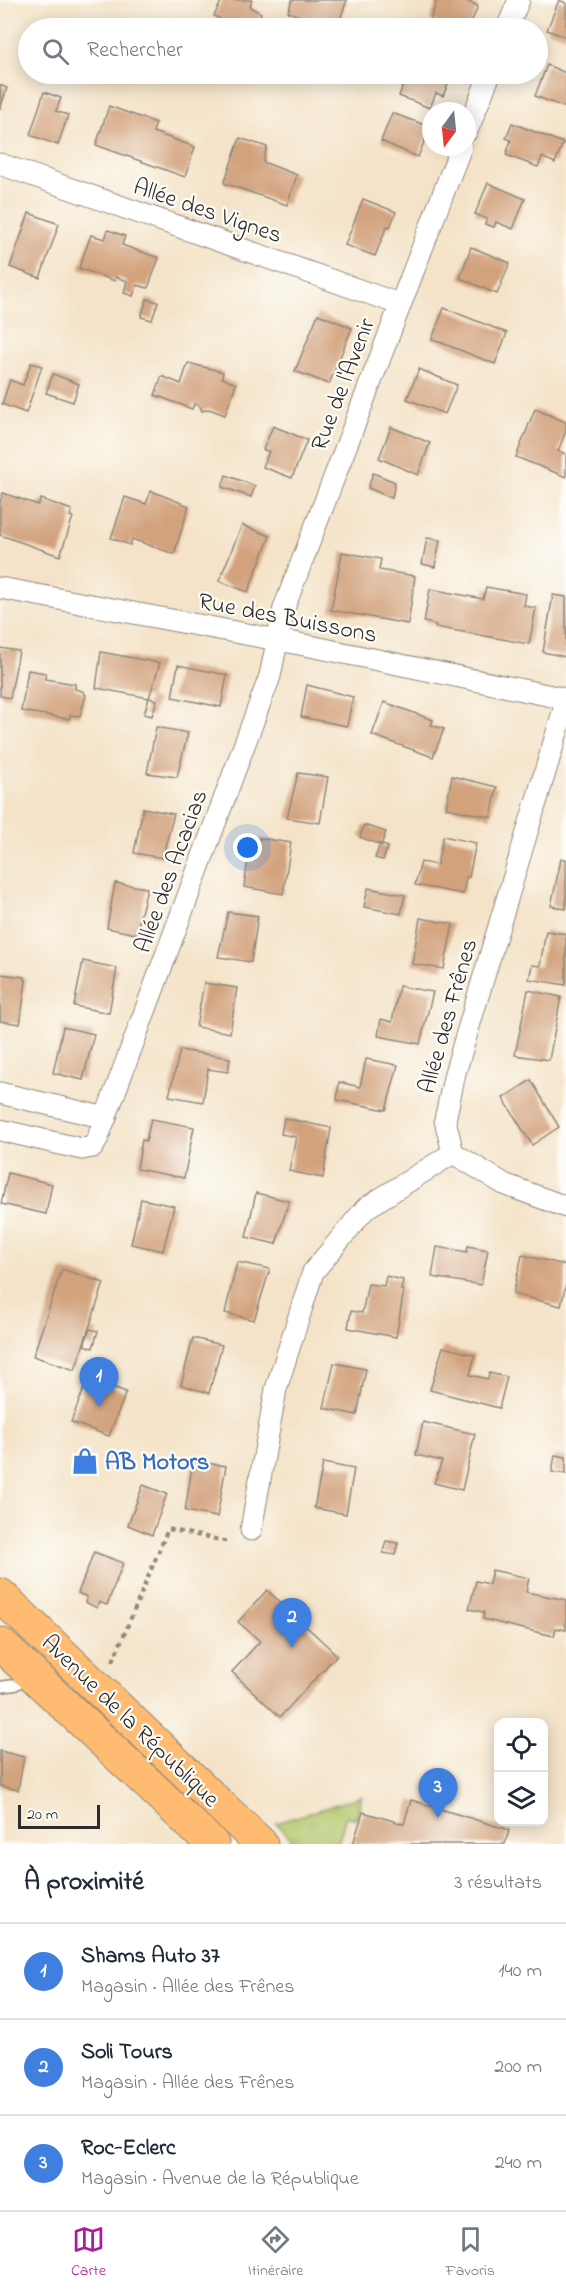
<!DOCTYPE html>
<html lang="fr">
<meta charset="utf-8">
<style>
body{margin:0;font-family:"Indie Flower",sans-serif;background:#f6f6f7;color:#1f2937}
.controls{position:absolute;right:18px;bottom:18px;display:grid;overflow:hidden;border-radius:12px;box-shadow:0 3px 15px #0003}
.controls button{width:54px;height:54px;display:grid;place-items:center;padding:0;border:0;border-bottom:2px solid #e0e1e3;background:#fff;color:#1f2937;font:30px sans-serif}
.compass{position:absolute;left:422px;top:102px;width:54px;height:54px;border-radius:50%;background:#fff;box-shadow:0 3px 15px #0003;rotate:195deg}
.scale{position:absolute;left:18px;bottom:15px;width:82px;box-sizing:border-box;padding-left:6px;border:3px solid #2b2b2b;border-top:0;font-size:16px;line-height:21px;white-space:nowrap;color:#2b2b2b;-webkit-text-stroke:4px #fdfcf7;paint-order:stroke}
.you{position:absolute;left:248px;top:848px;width:21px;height:21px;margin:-15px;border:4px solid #fff;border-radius:50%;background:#1a73e8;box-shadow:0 0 0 9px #1a73e833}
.badge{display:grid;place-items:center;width:39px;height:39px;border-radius:50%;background:#b5179e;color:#fff;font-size:20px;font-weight:700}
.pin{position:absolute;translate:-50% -50px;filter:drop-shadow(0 2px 3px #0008)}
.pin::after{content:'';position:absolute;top:32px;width:21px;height:18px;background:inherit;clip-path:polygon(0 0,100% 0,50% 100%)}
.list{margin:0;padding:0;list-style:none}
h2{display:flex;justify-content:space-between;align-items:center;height:78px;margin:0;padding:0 24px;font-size:26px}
h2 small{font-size:20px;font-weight:400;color:#747a83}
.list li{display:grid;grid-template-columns:39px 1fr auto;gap:18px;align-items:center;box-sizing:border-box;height:96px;padding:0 24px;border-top:2px solid #e0e1e3}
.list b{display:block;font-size:22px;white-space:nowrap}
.list p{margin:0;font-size:20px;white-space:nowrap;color:#747a83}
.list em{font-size:20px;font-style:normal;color:#747a83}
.icon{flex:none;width:33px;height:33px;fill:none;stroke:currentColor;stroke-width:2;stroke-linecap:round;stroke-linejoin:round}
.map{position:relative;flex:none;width:566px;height:1844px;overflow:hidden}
.search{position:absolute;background:#fff;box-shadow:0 3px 15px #0003;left:18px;right:18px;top:18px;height:66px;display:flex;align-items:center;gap:15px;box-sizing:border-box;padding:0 21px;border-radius:33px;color:#747a83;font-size:22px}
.sheet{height:366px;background:#fff}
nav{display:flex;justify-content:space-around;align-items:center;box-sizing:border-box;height:84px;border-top:2px solid #e0e1e3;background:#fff;font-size:16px;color:#747a83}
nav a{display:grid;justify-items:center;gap:3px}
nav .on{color:#b5179e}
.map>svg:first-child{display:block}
</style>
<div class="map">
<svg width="566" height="1844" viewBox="0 0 566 1844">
<defs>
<pattern id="grass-tufts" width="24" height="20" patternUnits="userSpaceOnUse" patternTransform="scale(1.5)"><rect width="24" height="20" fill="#b2c66a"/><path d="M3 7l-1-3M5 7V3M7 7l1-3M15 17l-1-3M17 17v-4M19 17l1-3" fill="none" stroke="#99aa5c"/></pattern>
</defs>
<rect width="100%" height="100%" fill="#fdfcf7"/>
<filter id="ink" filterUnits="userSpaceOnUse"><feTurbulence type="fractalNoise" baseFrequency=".0167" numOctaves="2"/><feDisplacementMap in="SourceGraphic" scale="12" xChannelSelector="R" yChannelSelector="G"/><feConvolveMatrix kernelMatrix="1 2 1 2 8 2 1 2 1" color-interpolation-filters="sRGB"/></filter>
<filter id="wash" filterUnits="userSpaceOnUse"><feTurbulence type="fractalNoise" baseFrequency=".008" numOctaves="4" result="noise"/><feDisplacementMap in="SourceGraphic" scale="24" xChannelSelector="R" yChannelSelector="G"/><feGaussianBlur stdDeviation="1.35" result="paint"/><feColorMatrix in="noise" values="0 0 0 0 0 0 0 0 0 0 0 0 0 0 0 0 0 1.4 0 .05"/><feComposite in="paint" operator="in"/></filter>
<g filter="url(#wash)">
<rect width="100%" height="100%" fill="#f4e3c8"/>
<polygon fill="url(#grass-tufts)" stroke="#6e784a" stroke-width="1.5" points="362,1796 356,1819 346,1816 338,1844 297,1844 276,1823"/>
<g id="blocks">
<g fill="#d2a27d">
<polygon points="222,0 252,0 250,7 261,13 255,28 236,28 214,16"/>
<polygon points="292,0 347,0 337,28 318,28 315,27 318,22 288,12"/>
<polygon points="437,0 464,0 478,6 469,28 452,28 430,20"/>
<polygon points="559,0 566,3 566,37 547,30"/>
<polygon points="547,65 566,73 566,108 535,96"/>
<polygon points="407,74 452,74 443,96 436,93 430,108 399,96"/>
<polygon points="0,85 7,88 0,109"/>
<polygon points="44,92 61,98 56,111 68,115 58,145 30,135"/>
<polygon points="109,106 156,123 153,132 195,147 185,177 96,145"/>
<polygon points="392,113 430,127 418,157 381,141"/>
<polygon points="512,123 563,143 555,163 542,157 538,167 506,155 511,140 506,138"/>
<polygon points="240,138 267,147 263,162 297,175 287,205 224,183"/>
<polygon points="488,183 525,199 513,229 496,222 494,227 485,224 487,219 475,214"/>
<polygon points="363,199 396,212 390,227 387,226 375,256 345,245"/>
<polygon points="29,213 59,224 40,278 10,267"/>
<polygon points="108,230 125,236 122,245 159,258 148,288 137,285 133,296 124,293 127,281 116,277 115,281 79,268 91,235 105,239"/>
<polygon points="471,247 510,263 497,294 460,278"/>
<polygon points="147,299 158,302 152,320 141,317"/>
<polygon points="444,308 507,333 495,364 432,339"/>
<polygon points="318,314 352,328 329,384 295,371"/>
<polygon points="31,363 42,366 26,413 2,404 10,380 23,385"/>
<polygon points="188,363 223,372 222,378 236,384 225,415 209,409 202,411 200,406 194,404 192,409 155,395 162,376 181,384"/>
<polygon points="419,369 457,385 445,414 407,399"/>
<polygon points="53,374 79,384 73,402 46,393"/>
<polygon points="535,409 566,422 566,431 558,451 566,454 566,477 516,457"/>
<polygon points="273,426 307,440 292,478 263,467 269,451 263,450"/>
<polygon points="391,427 430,443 418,475 379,458"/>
<polygon points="373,473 395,482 392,498 368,488"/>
<polygon points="226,475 255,486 251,497 222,487"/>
<polygon points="151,491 189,506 174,554 132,539 130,545 111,538 125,497 146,504"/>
<polygon points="3,493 38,505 41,499 72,510 70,516 73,517 60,556 0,535 0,502"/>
<polygon points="242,525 270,536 248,592 219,581"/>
<polygon points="427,538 440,540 435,567 422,564"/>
<polygon points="342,552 381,559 379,570 415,576 408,624 331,610"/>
<polygon points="486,587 526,594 524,606 536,608 529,644 435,627 436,625 424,622 430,589 483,599"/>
<polygon points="553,595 566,597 566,657 543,652"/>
<polygon points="0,648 19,651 10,698 0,696"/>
<polygon points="101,652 160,663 149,698 96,688"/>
<polygon points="178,665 227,675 221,707 172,697"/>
<polygon points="28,670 46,673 45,679 75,684 75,689 82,691 86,695 80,716 70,715 69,719 21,711"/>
<polygon points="307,685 353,697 347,726 301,717"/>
<polygon points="149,698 157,700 152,716 144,714"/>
<polygon points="384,702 433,720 431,725 444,729 433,757 372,735"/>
<polygon points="156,727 188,733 177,777 147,773"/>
<polygon points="298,773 328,777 320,823 287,818"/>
<polygon points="452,776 497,787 491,817 446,808"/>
<polygon points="143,808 174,814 162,858 134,853"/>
<polygon points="364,825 386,832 381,845 360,837"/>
<polygon points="443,836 476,843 469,877 466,877 463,894 415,885 421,862 437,865"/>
<polygon points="259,838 291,843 283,894 244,887 248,860 255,861"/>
<polygon points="380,844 388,847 383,860 375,858"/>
<polygon points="561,859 566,859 566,909 551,906"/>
<polygon points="115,883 147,888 136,934 107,928"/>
<polygon points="368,888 405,895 401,914 364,907"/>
<polygon points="228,912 258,916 251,962 218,957"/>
<polygon points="420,918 453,924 444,969 412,964"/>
<polygon points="546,931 566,934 566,985 529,979 532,965 540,966"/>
<polygon points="83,961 117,968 109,1013 74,1006"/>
<polygon points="0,974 24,977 26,981 20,1024 0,1021"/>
<polygon points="204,983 237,988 230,1033 196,1027"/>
<polygon points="399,986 433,992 420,1044 378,1036 381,1019 392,1022"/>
<polygon points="528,990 561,997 549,1060 515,1055"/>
<polygon points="63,1027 94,1034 83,1080 53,1073"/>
<polygon points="180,1050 230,1058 228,1072 208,1069 203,1102 169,1096"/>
<polygon points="366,1059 398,1065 386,1110 337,1100 339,1082 360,1087"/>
<polygon points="531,1080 559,1127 532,1145 503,1098"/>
<polygon points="284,1118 331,1128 323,1178 289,1171 296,1137 281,1134"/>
<polygon points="151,1119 194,1127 184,1178 137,1169 142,1140 146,1141"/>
<polygon points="8,1173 52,1184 46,1214 1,1204"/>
<polygon points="256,1193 289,1201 276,1244 246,1237"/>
<polygon points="141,1199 174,1206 163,1251 131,1244"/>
<polygon points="468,1246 488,1250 481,1285 432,1277 437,1247 467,1252"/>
<polygon points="522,1255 566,1265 566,1284 561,1306 513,1294"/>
<polygon points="237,1262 270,1269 254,1320 225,1313"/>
<polygon points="62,1269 104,1283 75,1370 33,1356"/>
<polygon points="386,1276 403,1280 401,1290 404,1290 396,1337 348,1328 351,1311 362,1313 368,1284 384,1286"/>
<polygon points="90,1329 98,1331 93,1348 84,1345"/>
<polygon points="193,1338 222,1345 209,1393 181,1385"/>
<polygon points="443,1347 475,1355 470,1375 488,1379 489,1373 507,1377 499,1408 430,1390"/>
<polygon points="334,1363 366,1369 357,1415 324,1408"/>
<polygon points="88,1378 126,1392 109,1436 71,1422"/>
<polygon points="423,1422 475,1434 462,1490 434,1483 442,1461 416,1455"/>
<polygon points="555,1455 566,1457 566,1474 552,1472"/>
<polygon points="193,1461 226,1466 217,1517 185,1511"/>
<polygon points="323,1463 354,1469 346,1514 314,1508"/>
<polygon points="143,1485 167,1494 152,1535 128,1525"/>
<polygon points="386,1541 398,1543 395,1555 383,1553"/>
<polygon points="94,1552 123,1563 107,1605 99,1602 97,1608 85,1602 87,1597 78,1593"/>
<polygon points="492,1570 529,1578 526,1592 566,1600 566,1630 556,1628 554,1636 519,1628 483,1619 484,1612 469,1609 476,1581 489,1584"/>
<polygon points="267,1590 337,1655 280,1717 232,1672 260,1641 238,1622"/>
<polygon points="0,1751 24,1757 18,1790 0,1786"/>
<polygon points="411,1800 509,1830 505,1844 353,1844 363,1812 404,1824"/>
</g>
</g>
</g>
<g filter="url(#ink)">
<use href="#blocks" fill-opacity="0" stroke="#90877a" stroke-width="1.5"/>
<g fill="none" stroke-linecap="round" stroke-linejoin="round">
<defs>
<polyline id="lane" points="0,1687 15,1685 28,1676"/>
<g id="street">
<polyline points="507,28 519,0"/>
<polyline points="467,131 490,74"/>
<polyline points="0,164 399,304"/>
<polyline points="0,588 310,646 566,699"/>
<polyline points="0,1093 106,1118"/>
<polyline points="0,1130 82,1149 93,1147 97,1140 270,676 284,608 461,147"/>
<polyline points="453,1153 504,1184 566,1207"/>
<polyline points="251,1530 276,1389 313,1272 366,1208 453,1153 445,1120 455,1073 566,702"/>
</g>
<g id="primary">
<polyline points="0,1595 261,1844"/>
<polyline points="0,1644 212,1844"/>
</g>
</defs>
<use href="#lane" stroke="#90877a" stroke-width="13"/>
<use href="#street" stroke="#90877a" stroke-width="23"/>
<use href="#primary" stroke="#90877a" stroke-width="35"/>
<polyline stroke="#90877a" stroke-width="4" stroke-dasharray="4.5 4.5" stroke-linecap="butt" points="113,1661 168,1529 229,1542"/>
<use href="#lane" stroke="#fff" stroke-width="10"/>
<use href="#street" stroke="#fff" stroke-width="21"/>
<use href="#primary" stroke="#ffbb71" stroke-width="33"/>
</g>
</g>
<defs>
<symbol id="shop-bare" viewBox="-9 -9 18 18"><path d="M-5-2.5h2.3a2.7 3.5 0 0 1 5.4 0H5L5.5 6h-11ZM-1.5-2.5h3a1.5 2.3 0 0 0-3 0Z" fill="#3f7fe0" stroke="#fdfcf7" stroke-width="2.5" paint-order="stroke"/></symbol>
</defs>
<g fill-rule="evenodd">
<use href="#shop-bare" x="66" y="1442" width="38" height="38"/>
</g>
<g text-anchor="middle" stroke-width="4.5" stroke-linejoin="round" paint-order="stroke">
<g font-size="24" fill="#2b2b2b" stroke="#fdfcf7">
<text transform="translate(208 210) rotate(19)" y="8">Allée des Vignes</text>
<text transform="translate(342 384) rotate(-69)" y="8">Rue de l'Avenir</text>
<text transform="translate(288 617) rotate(11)" y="8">Rue des Buissons</text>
<text transform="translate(170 871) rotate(-70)" y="8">Allée des Acacias</text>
<text transform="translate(447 1016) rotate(-74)" y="8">Allée des Frênes</text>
<text transform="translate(131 1720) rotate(44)" y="8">Avenue de la République</text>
</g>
<g font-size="24" font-weight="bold" fill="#366cbe" stroke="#fdfcf7" text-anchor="start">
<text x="105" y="1469">AB Motors</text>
</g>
</g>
</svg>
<div class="controls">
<button><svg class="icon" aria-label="locate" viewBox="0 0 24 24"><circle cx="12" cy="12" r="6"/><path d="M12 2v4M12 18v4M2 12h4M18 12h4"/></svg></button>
<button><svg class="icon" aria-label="layers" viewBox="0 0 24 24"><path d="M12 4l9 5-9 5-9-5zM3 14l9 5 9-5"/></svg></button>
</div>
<svg class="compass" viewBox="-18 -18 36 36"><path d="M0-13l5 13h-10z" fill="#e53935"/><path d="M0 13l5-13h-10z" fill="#747a83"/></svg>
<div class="scale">20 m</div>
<div class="you"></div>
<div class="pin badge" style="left:99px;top:1407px;background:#3f7fe0">1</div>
<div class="pin badge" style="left:292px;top:1648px;background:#3f7fe0">2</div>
<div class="pin badge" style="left:438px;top:1818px;background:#3f7fe0">3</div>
<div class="search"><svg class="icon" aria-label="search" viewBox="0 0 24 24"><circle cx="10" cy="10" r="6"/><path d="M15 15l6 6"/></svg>Rechercher</div>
</div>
<section class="sheet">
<h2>À proximité<small>3 résultats</small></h2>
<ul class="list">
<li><span class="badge" style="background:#3f7fe0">1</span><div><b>Shams Auto 37</b><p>Magasin · Allée des Frênes</p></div><em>140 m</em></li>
<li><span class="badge" style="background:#3f7fe0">2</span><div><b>Soli Tours</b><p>Magasin · Allée des Frênes</p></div><em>200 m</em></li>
<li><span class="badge" style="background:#3f7fe0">3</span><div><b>Roc-Eclerc</b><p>Magasin · Avenue de la République</p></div><em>240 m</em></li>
</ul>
</section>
<nav>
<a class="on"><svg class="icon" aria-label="map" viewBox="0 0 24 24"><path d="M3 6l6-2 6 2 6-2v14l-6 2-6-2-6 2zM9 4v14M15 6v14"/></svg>Carte</a>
<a><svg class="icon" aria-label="directions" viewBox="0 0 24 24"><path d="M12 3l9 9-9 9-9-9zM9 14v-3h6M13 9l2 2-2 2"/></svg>Itinéraire</a>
<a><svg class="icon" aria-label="saved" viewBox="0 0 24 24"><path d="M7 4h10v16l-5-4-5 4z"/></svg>Favoris</a>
</nav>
